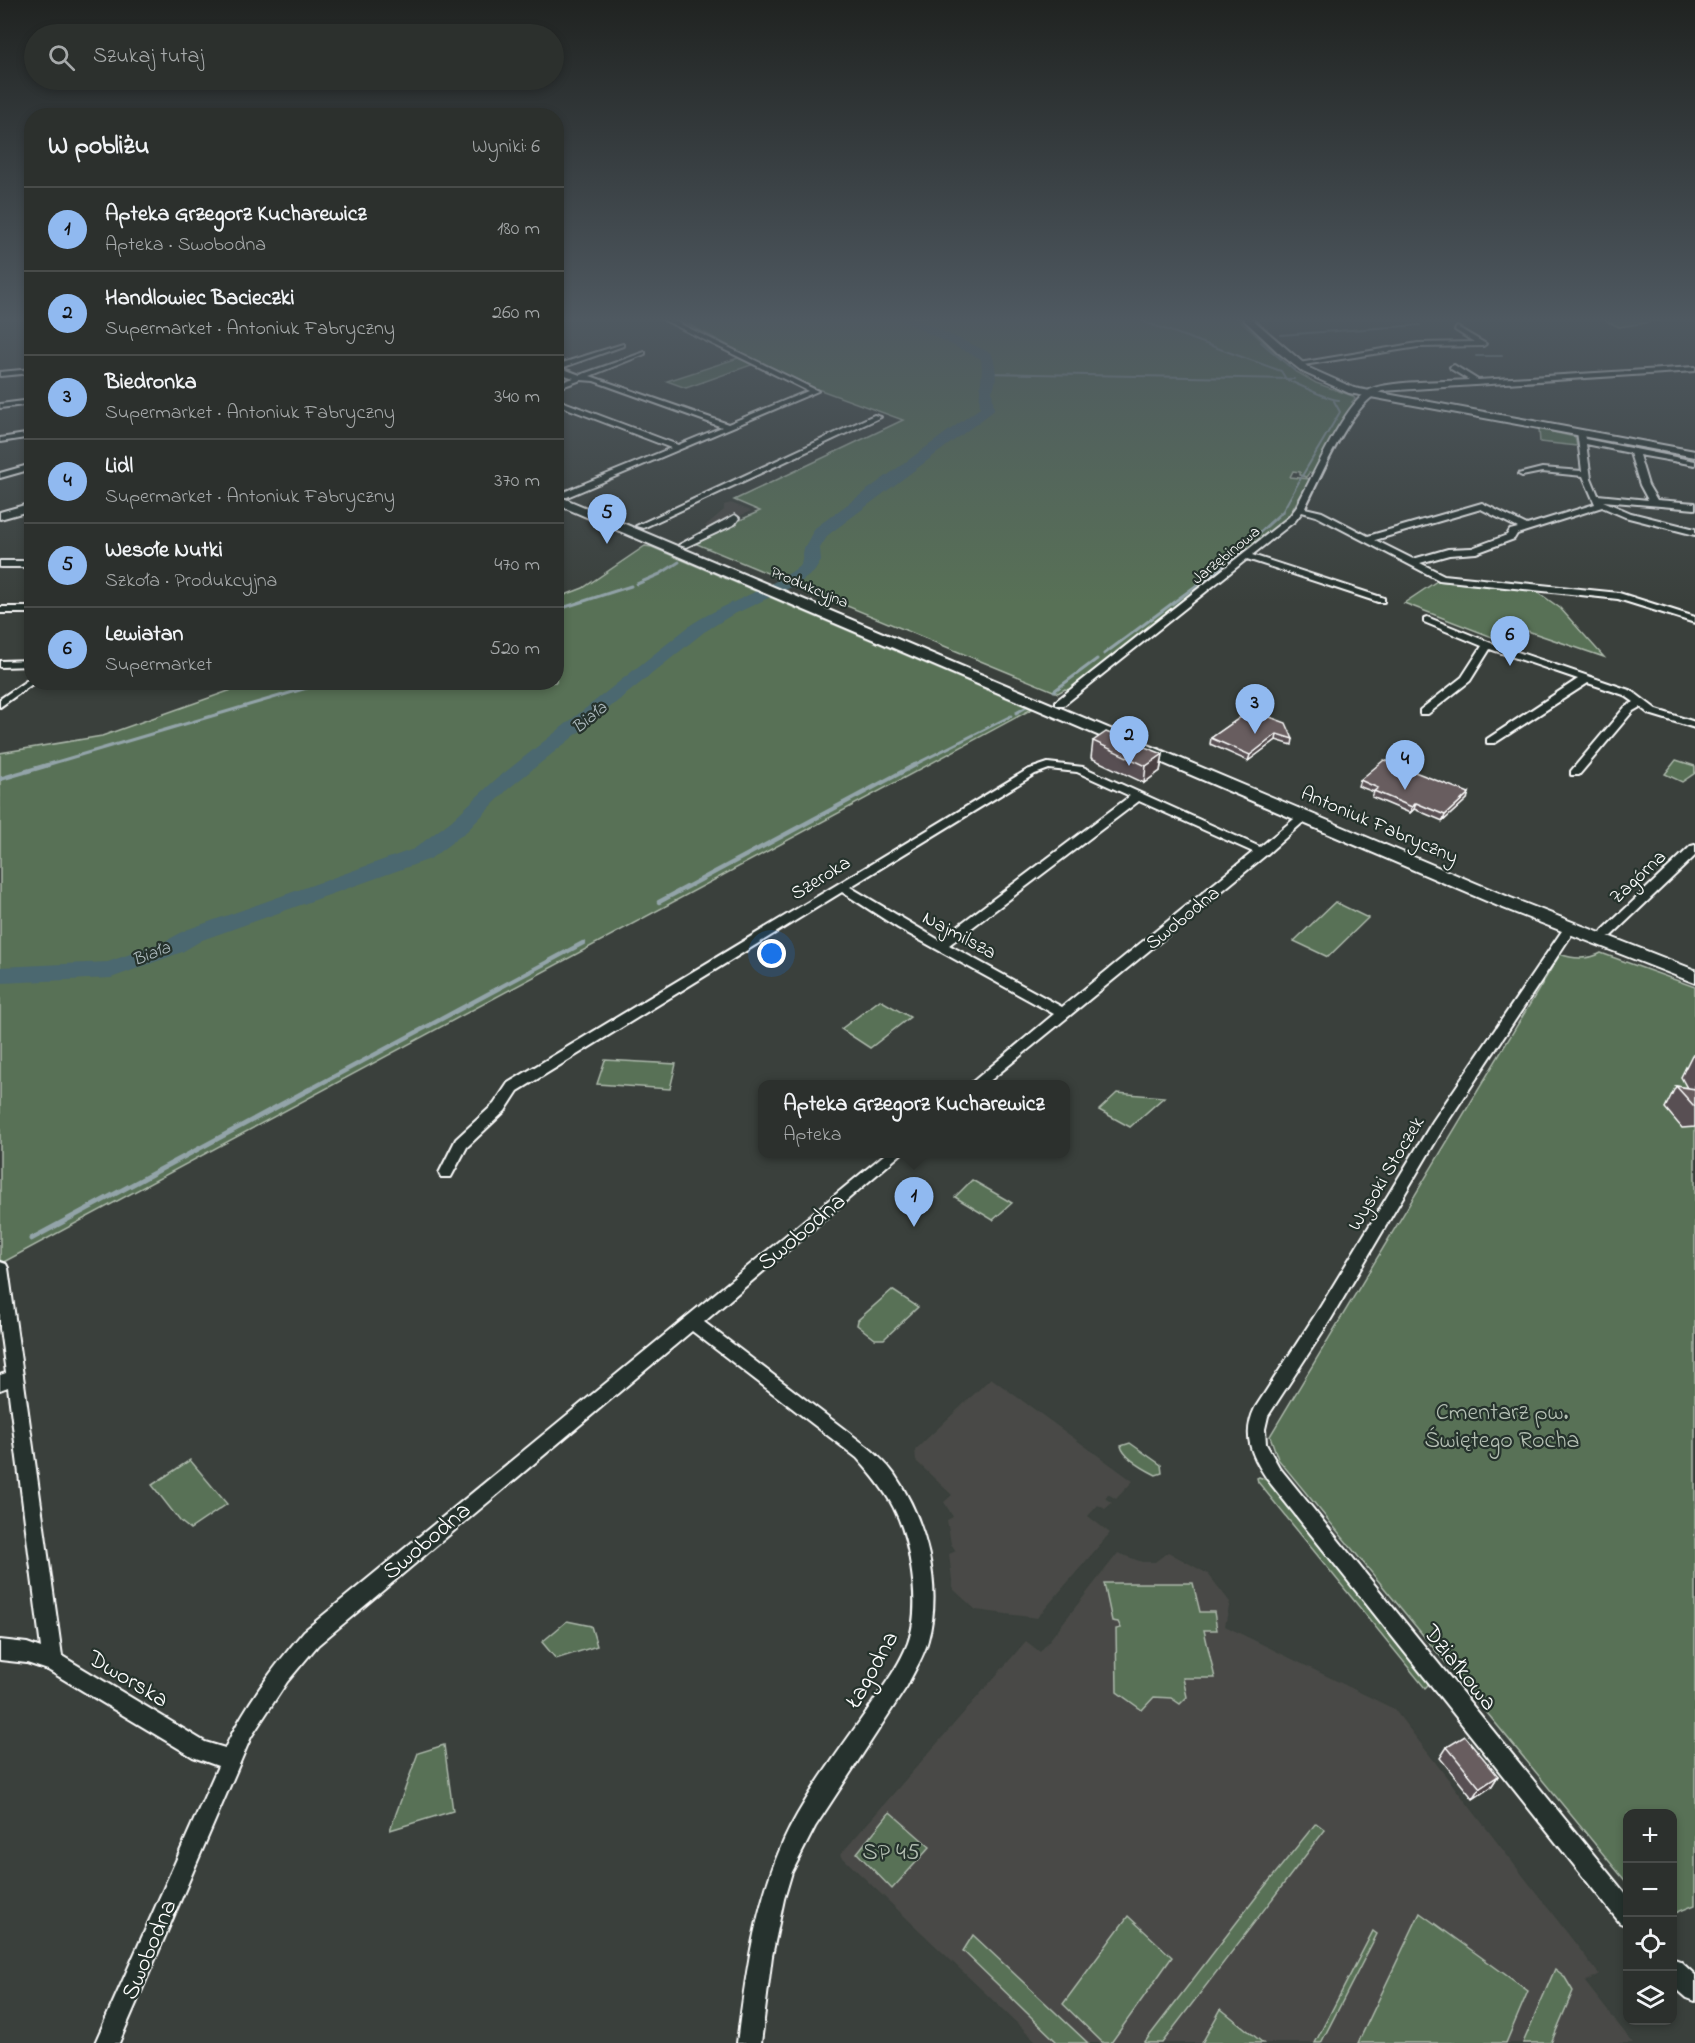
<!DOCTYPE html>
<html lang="pl">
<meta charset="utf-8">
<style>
body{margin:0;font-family:"Indie Flower",sans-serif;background:#343835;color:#f1f3f6}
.controls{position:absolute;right:18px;bottom:18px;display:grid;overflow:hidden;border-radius:12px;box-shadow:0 3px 9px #0003}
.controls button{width:54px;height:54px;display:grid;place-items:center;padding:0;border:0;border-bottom:2px solid #484b49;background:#2c302d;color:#f1f3f6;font:30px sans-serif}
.you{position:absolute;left:772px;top:954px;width:21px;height:21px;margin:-15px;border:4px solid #fff;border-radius:50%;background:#1a73e8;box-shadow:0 0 0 9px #1a73e833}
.badge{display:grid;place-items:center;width:39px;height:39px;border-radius:50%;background:#90b9f0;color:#111;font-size:20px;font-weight:700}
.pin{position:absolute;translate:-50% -50px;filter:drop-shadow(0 2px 3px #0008)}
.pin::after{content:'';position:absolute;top:32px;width:21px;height:18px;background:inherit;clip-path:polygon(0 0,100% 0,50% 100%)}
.popup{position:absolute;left:758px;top:1080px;width:312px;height:78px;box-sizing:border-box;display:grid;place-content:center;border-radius:12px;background:#2c302d;filter:drop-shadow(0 2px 4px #0005);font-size:20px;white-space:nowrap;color:#a6a9aa}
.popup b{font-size:22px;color:#f1f3f6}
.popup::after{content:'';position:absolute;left:50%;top:100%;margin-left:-12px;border:12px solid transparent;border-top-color:#2c302d}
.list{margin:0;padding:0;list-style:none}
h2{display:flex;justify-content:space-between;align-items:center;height:78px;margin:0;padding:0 24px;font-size:26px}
h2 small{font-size:20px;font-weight:400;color:#a6a9aa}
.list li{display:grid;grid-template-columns:39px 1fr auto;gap:18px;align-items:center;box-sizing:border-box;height:84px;padding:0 24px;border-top:2px solid #484b49}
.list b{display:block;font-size:22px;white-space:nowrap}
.list p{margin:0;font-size:20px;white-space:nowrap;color:#a6a9aa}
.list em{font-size:20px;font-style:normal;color:#a6a9aa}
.icon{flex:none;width:33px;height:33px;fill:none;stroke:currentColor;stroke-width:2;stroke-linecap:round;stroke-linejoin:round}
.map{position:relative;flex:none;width:1695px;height:2043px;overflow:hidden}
.search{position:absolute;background:#2c302d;box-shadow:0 3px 9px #0003;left:24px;top:24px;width:540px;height:66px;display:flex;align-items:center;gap:15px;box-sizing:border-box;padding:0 21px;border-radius:33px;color:#a6a9aa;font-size:22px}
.panel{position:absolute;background:#2c302d;box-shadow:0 3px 9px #0003;left:24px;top:108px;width:540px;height:582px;border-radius:24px}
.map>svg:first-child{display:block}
</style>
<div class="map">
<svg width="1695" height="2043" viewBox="0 0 1695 2043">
<rect width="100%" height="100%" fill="#3a403c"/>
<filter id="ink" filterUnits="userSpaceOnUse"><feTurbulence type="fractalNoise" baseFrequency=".0167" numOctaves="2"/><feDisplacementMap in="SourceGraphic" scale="12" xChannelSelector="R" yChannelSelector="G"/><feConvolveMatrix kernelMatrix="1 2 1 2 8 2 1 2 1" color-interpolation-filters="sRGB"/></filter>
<g filter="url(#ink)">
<g fill="#484946">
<polygon points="731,503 751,511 711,528 705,526 724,510 724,505"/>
<polygon points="991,1378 1133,1481 1116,1499 1108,1494 1105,1498 1112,1503 1105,1509 1098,1505 1088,1516 1110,1533 1037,1618 976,1610 953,1589 949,1554 956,1551 951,1544 947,1520 953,1517 944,1502 952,1495 916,1461 915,1450"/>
<polygon points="1168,1552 1208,1574 1230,1602 1225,1626 1394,1709 1599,1974 1585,1982 1633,2043 1038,2043 840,1855 1026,1641 1040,1652 1118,1553 1142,1562 1155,1562"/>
</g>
<g fill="#587157" stroke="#acb8ab" stroke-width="1.5">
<polygon points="675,317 1236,317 1295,371 1316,383 1353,396 1355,399 1352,402 1356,404 1344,418 1313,474 1309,473 1306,477 1300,475 1300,472 1293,471 1290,477 1310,479 1287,519 1069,690 1065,689 1058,693 692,542 760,511 734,500 903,420 815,388 753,359"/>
<polygon points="1598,317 1684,317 1619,327"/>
<polygon points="738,358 754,364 686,388 667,381"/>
<polygon points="1539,429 1575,437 1577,446 1540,442"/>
<polygon points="645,546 652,547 1032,709 0,1264 0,753 102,736 251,683 556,682 557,598 583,588"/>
<polygon points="1437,581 1536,591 1560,608 1604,657 1510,625 1492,637 1404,603"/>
<polygon points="1676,760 1695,766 1695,773 1682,782 1665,774"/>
<polygon points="1335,902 1368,918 1328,957 1294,941"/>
<path d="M1601 953 1695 987V1905L1673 1914 1672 1814H1628L1627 1883 1278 1459 1270 1436 1560 954C1572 959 1589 960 1601 953Z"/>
<polygon points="880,1000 910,1017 870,1048 841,1029"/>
<polygon points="605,1060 676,1064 670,1089 597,1084"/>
<polygon points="1117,1093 1164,1097 1130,1127 1099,1110"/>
<polygon points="972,1180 1012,1203 993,1220 955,1197"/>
<polygon points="892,1290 918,1307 884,1339 875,1339 857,1325 858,1320"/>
<path d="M1130 1443 1161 1465 1162 1473 1156 1475C1146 1470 1124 1458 1121 1446Z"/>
<polygon points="190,1460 227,1504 190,1529 180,1521 152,1485"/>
<polygon points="1259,1477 1270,1481 1427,1679 1428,1685 1425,1688 1258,1482 1257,1478"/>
<polygon points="1104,1583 1193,1583 1200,1612 1214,1612 1217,1630 1204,1630 1215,1678 1183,1678 1187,1697 1180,1704 1171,1698 1154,1697 1142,1710 1117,1692 1116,1629 1121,1628 1118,1622 1112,1621"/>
<polygon points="567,1621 591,1626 597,1646 556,1659 542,1642"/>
<polygon points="444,1745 453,1811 390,1830 418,1753"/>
<polygon points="890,1812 930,1847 892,1889 857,1853"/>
<polygon points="1316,1823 1325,1830 1162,2043 1144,2043 1257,1896"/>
<polygon points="1420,1913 1528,1991 1506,2043 1358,2043"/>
<polygon points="1128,1916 1172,1957 1111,2043 1103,2043 1063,2004"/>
<polygon points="1373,1931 1377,1934 1321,2043 1315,2043"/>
<polygon points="973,1935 1088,2043 1058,2043 963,1951"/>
<polygon points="1555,1969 1564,1976 1573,1991 1551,2043 1523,2043"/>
<polygon points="1221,2009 1263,2043 1202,2043"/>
</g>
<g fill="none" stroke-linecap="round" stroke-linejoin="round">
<g stroke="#93a4a9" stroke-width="2">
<polyline points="1131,317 1281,371 1286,379"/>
<polyline points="1280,335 1420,325"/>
<polyline points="1261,342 1296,372"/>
<polyline points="1476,356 1502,356"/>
<polyline points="987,373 1294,379"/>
<path d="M1287 380C1301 385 1327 400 1339 400"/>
<polyline points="1302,476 1340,412 1334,401"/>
<polyline points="1281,514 1301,478"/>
</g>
<g stroke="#93a4a9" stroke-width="3">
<polyline points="637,584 660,574 679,562"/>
<polyline points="556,610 631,586"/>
<polyline points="1104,654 1224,565 1282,512"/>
<polyline points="1054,691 1097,659"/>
<polyline points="1016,713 1025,708"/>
<polyline points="43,766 327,682"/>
<polyline points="912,766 1011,716"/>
</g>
<g stroke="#93a4a9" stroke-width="4.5">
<polyline points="0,779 48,765"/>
<polyline points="659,902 915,765"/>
<polyline points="307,1091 583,943"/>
</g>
<polyline stroke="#93a4a9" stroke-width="5" points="31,1239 310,1089"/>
<path fill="#4b6770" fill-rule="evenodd" d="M895 317H911L991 353C996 362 998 383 992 391L994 409 992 412 828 535 820 548 821 561 814 572 798 584 730 616 704 632 508 789 467 831 430 859 202 940 182 952 111 978 0 983V967L108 962 164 942 186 930 414 849 451 821 494 781 692 624C727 602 768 590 801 565L804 548 815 528 980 408C978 390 984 376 981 359Z"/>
<defs>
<g id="minor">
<polygon points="658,317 666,317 818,391 567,497 561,497 561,493 671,448 556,404 556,399 678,445 722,427 594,381 581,380 556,389 556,384 574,378 556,372 556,365 623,344 623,346 561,368 580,375 645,352 645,354 590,376 728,424 808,391"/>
<polygon points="1457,327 1486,344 1483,346 1418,347 1297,366 1293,364 1418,343 1474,342 1455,330"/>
<path d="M1454 365 1478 380 1695 367V371L1382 391C1350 404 1321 477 1305 508L1322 512 1368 536 1482 503 1527 525 1595 504 1583 476 1542 472 1522 476 1518 474 1542 468 1582 471 1577 431H1583L1585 439 1695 461V465L1639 455 1648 485 1657 500 1695 503V509L1603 501 1631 513 1695 529V535L1625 517 1602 507 1517 534 1514 539 1476 553 1449 555 1420 563 1444 575 1619 593 1695 617V623L1618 599 1439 580 1316 516 1302 512 1295 521 1252 555 1384 598V602H1378L1247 559 1064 705H1056V701L1289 517 1296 508C1311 480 1343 407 1368 391 1385 380 1446 382 1469 380L1451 369 1450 367ZM1586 444 1630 453 1640 485 1648 500 1598 495 1591 478ZM1481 509 1518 528 1510 530 1507 535 1472 548 1448 549 1413 559 1375 540Z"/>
<polygon points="32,369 32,373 0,376 0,372"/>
<polygon points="32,400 32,404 0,408 0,404"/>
<polygon points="874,415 881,417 643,528 636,526"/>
<polygon points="32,433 32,437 0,442 0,438"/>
<polygon points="32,464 32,469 0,478 0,473"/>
<polygon points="735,515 739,518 735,524 686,547 679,545"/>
<rect x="0" y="561" width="32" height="6"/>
<rect x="0" y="607" width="32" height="6"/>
<polygon points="1427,617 1491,643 1632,691 1657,710 1695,722 1695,728 1649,714 1640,707 1633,711 1579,775 1571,775 1571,771 1625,707 1634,702 1624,695 1588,683 1495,743 1487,743 1487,739 1578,679 1490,649 1470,681 1428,714 1420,714 1420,710 1462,677 1482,646 1424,622 1424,618"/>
<polygon points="32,660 32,666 0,667 0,661"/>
<polygon points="32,677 32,682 35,682 0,707 0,699"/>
<path d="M1048 763 1083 767 1260 847 1299 815 1303 814 1309 817 1266 855 986 1084H970L1054 1014 898 928 842 892 518 1091 505 1111 467 1147 451 1177H441L439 1173 456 1139 494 1104 508 1083 1027 770ZM1049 769 1077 772 1130 796 939 940 850 887 1035 774ZM1139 801 1253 852 1062 1007 949 945Z"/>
<polygon points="1695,845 1695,856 1611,936 1603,936 1601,933 1603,930 1691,846"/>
<path d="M1570 924 1576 928 1443 1129 1331 1319 1268 1416 1265 1429 1266 1444 1279 1467 1628 1897V1926L1620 1923 1267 1479C1251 1455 1242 1435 1255 1408L1319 1309 1433 1121 1566 925Z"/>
<path d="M885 1154H901L704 1322 869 1448C878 1456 887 1464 894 1474 926 1520 943 1586 928 1640 924 1656 914 1671 907 1686L815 1827 792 1872 784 1899 772 1956 761 2043H737C746 1973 755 1904 784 1840 806 1793 844 1745 873 1702 886 1683 900 1664 908 1643 917 1618 915 1591 911 1566 904 1517 889 1494 857 1458L692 1331 318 1645 287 1682 251 1737 119 2043H95L218 1766 193 1757 48 1670 27 1663 0 1660V1640L27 1643 41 1648 8 1387 0 1390V1375L6 1373 0 1329V1262L6 1264 8 1268 62 1656 205 1742 225 1748C245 1705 273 1668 304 1631Z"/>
<polygon points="1672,1958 1680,1961 1695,1975 1695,2001 1687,1998 1672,1985"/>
</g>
<g id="tertiary">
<polygon points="1241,317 1250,317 1309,368 1354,388 1695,451 1695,457 1349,393 1303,372 1279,353"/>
<polygon points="32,503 32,510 0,519 0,512"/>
</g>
<polygon id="secondary" points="556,495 1511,898 1695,970 1695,983 1498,906 556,504"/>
</defs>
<use href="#minor" stroke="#fff" stroke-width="4"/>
<use href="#tertiary" stroke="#fff" stroke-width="4"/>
<use href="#secondary" stroke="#fff" stroke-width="4"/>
<use href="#minor" fill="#26332d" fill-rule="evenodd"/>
<use href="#tertiary" fill="#26332d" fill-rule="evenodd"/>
<use href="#secondary" fill="#26332d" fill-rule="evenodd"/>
</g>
<g fill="#595052" stroke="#fff" stroke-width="1.5">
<polygon points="1251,710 1293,739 1292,745 1276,740 1248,761 1210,744 1211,738"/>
<polygon points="1093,741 1163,754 1160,771 1144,783 1091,758"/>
<polygon points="1360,780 1467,799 1443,821 1414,809 1410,813 1372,797 1374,792 1358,786"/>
<polygon points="1692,1055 1695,1055 1695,1127 1682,1128 1665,1108 1676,1086 1687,1088 1681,1077"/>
<polygon points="1447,1747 1498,1776 1491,1787 1473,1799 1440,1758"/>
</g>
<g fill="#494142" stroke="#fff" stroke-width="1.5">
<polygon points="1277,734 1276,740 1248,761 1250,755"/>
<polygon points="1163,754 1160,771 1144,783 1146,766"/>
<polygon points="1469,793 1467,799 1443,821 1445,815"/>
<polygon points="1416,803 1414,809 1410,813 1412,807"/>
<polygon points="1498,1776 1491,1787 1473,1799 1480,1788"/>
</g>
<g fill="#685d5f" stroke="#fff" stroke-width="1.5">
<polygon points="1251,710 1286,723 1293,739 1277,734 1250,755 1211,738"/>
<polygon points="1106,732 1163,754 1146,766 1093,741"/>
<polygon points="1384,760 1469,793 1445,815 1416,803 1412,807 1374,791 1378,788 1360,780"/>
<polygon points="1676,1086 1695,1089 1695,1106 1694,1106"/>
<polygon points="1465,1736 1498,1776 1480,1788 1447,1747"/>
</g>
</g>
<linearGradient id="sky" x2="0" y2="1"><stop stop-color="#202321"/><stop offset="0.53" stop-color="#4f5961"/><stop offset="1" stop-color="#4f5961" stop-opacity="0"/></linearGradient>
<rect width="1695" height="603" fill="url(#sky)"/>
<g text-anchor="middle" stroke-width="4.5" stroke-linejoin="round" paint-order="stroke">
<g font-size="16" fill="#fff" stroke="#26332d">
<text transform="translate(1225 554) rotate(-39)" y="6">Jarzębinowa</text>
<text transform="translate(810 586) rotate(23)" y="6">Produkcyjna</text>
</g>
<g font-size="18" font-style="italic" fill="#aebbbf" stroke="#26332d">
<text transform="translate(589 717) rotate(-39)" y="6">Biała</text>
<text transform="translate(151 953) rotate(-22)" y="6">Biała</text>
</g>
<g font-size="20" fill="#fff" stroke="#26332d">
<text transform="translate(1380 824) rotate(23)" y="7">Antoniuk Fabryczny</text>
<text transform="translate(1637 876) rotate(-43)" y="7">Zagórna</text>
<text transform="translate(820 877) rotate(-32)" y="7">Szeroka</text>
<text transform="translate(1182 917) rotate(-39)" y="7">Swobodna</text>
<text transform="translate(960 934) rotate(28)" y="7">Najmilsza</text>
<text transform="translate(1385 1173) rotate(-59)" y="7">Wysoki Stoczek</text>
</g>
<g font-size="24" fill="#fff" stroke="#26332d">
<text transform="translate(801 1231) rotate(-40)" y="8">Swobodna</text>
<text transform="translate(426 1540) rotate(-40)" y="8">Swobodna</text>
<text transform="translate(1461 1667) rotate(51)" y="8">Działkowa</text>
<text transform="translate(871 1669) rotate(-61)" y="8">Łagodna</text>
<text transform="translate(129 1678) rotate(31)" y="8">Dworska</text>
<text transform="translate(148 1949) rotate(-67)" y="8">Swobodna</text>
</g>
<g font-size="24" fill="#b4bfb3" stroke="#26332d">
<text x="1502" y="1419">Cmentarz pw.<tspan x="1502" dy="28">Świętego Rocha</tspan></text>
<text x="891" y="1859">SP 45</text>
</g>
</g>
</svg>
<div class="controls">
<button>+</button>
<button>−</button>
<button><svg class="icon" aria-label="locate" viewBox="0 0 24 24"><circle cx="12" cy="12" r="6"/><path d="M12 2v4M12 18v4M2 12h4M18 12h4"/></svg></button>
<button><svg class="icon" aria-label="layers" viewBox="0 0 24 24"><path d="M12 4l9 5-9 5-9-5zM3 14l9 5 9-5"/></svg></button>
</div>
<div class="you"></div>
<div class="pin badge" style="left:914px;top:1227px">1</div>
<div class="popup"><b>Apteka Grzegorz Kucharewicz</b>Apteka</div>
<div class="pin badge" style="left:1129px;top:766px">2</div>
<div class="pin badge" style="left:1255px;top:734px">3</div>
<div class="pin badge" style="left:1405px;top:790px">4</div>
<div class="pin badge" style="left:607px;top:544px">5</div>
<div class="pin badge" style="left:1510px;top:666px">6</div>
<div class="search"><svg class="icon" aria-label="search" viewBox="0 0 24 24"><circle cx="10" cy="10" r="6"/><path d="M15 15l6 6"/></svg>Szukaj tutaj</div>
<section class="panel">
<h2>W pobliżu<small>Wyniki: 6</small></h2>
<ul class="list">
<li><span class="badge">1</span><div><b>Apteka Grzegorz Kucharewicz</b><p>Apteka · Swobodna</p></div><em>180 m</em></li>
<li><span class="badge">2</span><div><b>Handlowiec Bacieczki</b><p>Supermarket · Antoniuk Fabryczny</p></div><em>260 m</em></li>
<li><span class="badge">3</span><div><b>Biedronka</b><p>Supermarket · Antoniuk Fabryczny</p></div><em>340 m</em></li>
<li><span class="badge">4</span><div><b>Lidl</b><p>Supermarket · Antoniuk Fabryczny</p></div><em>370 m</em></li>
<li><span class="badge">5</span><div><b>Wesołe Nutki</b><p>Szkoła · Produkcyjna</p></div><em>470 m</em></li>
<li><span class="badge">6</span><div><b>Lewiatan</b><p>Supermarket</p></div><em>520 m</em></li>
</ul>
</section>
</div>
